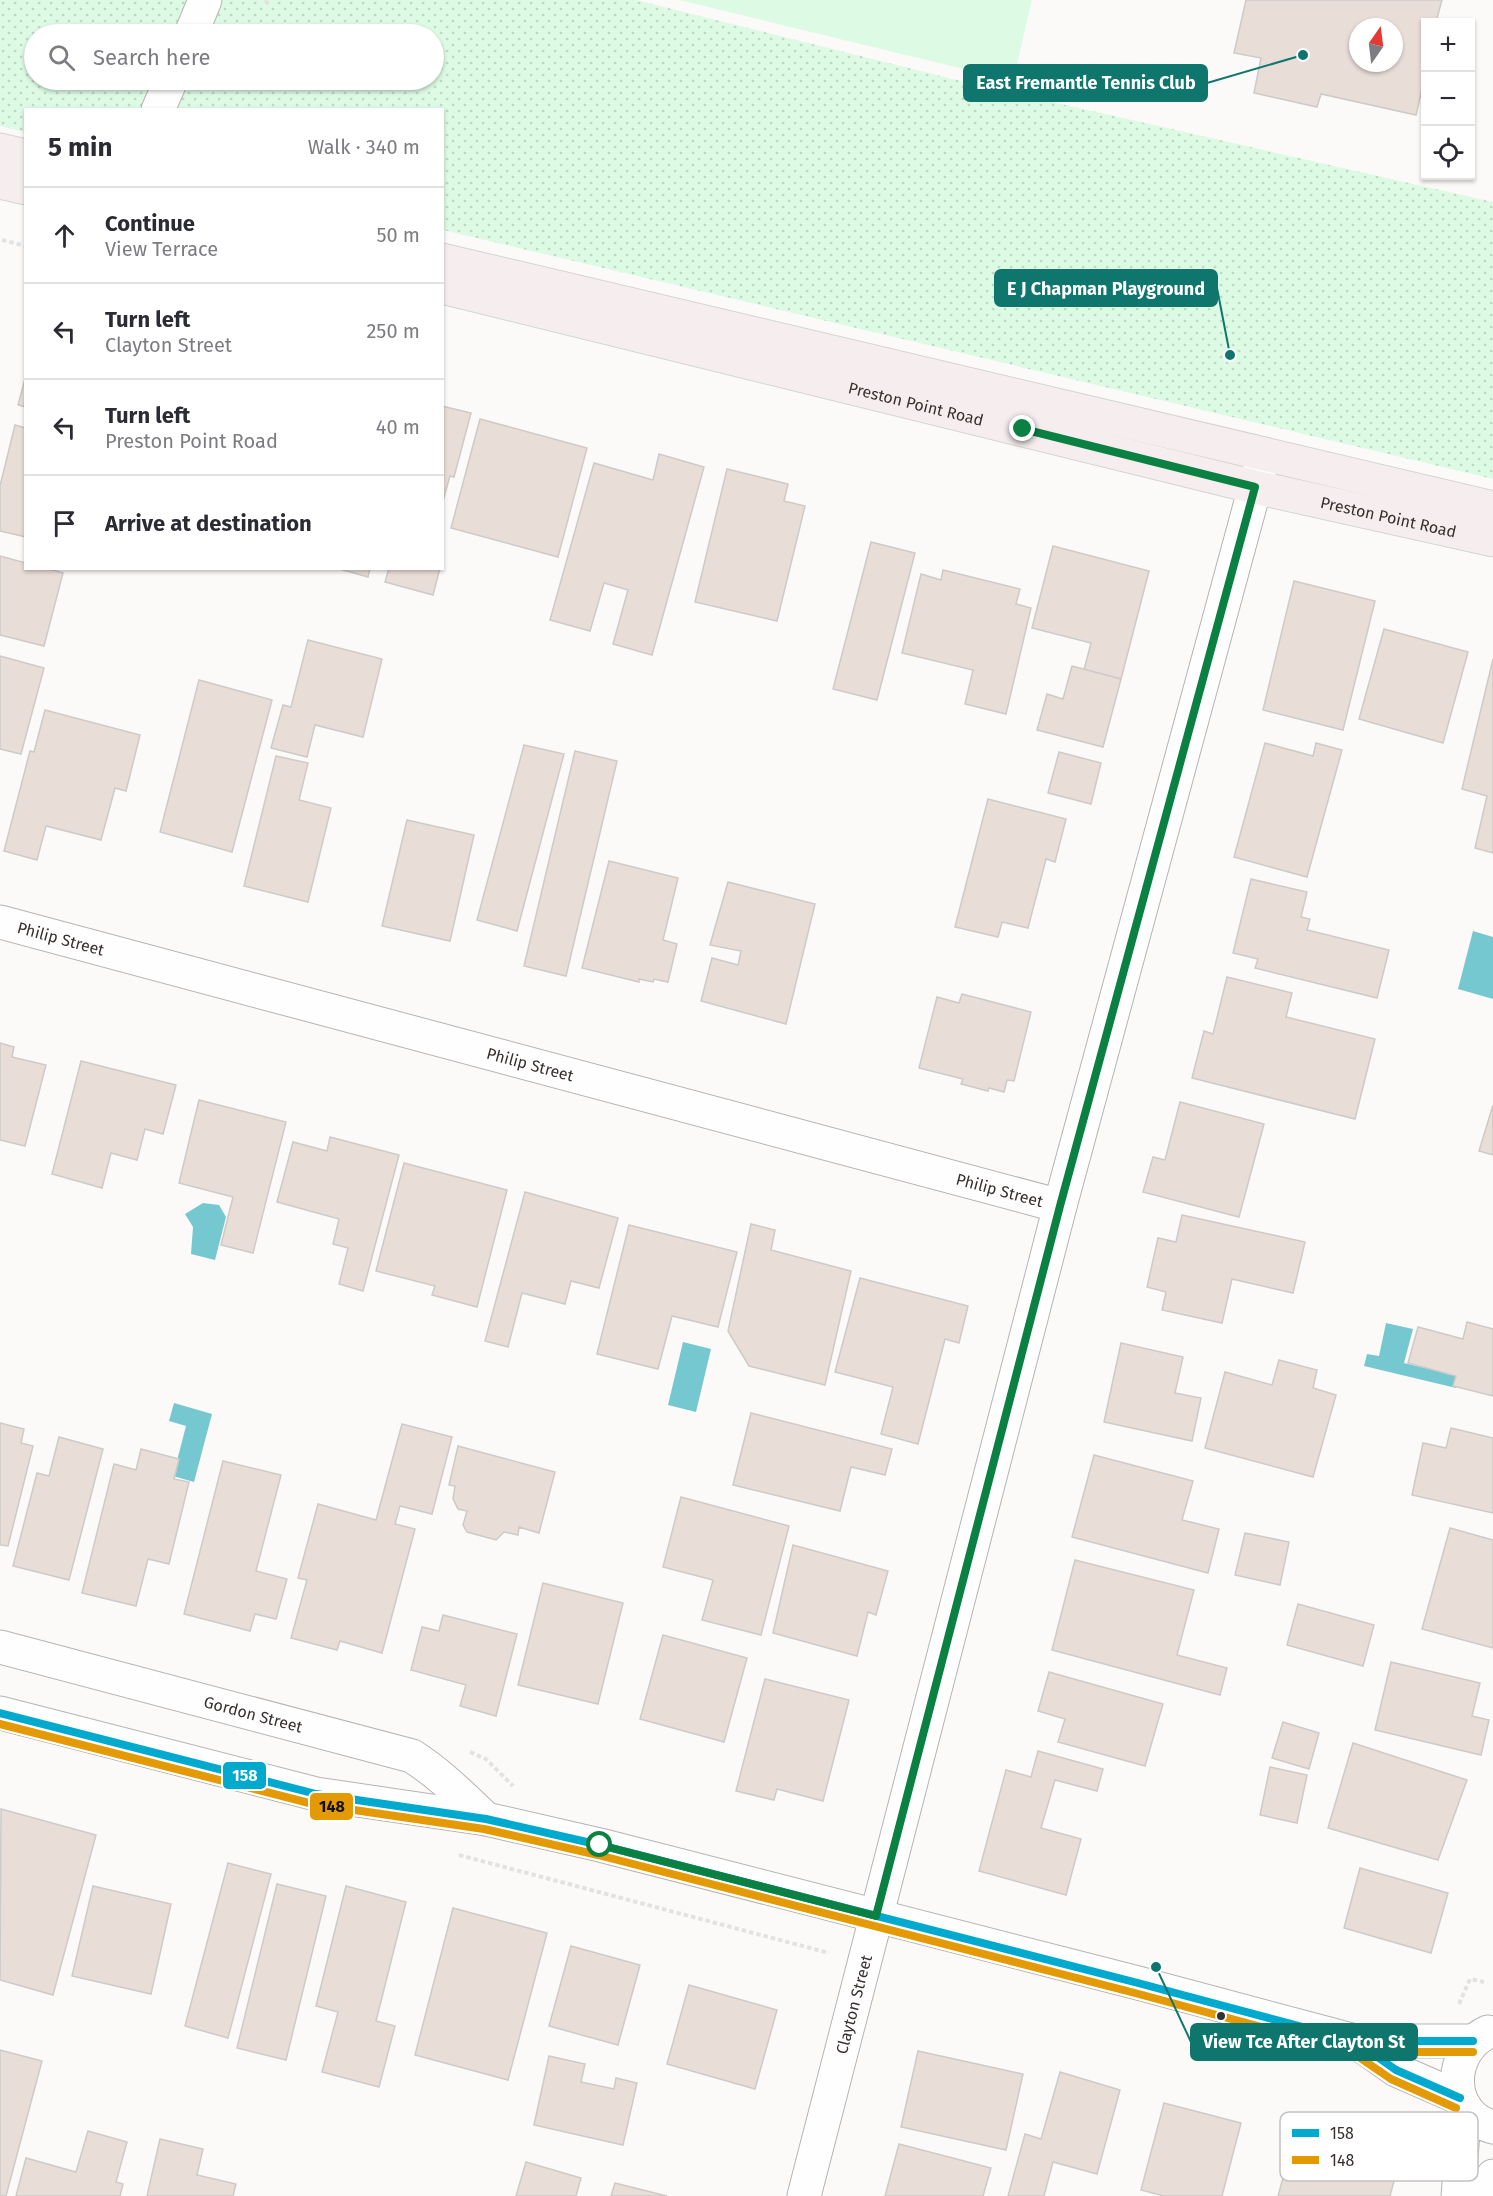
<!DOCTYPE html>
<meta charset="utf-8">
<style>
body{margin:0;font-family:"Fira Sans",sans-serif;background:#f7f7f7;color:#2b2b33}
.controls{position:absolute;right:18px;top:18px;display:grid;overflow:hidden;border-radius:0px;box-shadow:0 2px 4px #0004}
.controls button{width:54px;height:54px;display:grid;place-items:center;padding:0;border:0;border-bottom:2px solid #e1e1e2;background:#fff;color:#2b2b33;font:30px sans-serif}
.compass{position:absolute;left:1349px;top:18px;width:54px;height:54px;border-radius:50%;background:#fff;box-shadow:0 2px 4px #0004;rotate:14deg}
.stop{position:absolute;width:18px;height:18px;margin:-14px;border:4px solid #0b8043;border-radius:50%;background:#fff}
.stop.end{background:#0b8043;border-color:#fff;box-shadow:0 2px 6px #0008}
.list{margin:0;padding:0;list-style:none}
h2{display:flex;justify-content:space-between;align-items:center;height:78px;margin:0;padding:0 24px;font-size:26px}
h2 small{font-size:20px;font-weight:400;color:#7c7c81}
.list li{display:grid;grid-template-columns:39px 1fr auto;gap:18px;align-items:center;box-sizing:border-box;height:96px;padding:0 24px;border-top:2px solid #e1e1e2}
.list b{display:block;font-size:22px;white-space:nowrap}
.list p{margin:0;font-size:20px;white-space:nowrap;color:#7c7c81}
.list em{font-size:20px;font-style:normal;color:#7c7c81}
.icon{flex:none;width:33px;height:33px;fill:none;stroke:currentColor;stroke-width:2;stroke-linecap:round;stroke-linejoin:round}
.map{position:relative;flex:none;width:1493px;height:2196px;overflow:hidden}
.search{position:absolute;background:#fff;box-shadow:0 2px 4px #0004;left:24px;top:24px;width:420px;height:66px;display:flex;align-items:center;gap:15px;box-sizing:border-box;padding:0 21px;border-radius:33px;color:#7c7c81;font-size:22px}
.panel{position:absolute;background:#fff;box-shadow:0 2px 4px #0004;left:24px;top:108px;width:420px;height:462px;border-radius:0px}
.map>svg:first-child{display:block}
</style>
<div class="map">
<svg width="1493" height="2196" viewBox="0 0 1493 2196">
<defs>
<pattern id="park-dots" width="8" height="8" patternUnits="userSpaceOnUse" patternTransform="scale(1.5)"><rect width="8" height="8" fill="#ddfbe4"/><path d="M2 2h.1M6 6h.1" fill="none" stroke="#bed8c4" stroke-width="1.8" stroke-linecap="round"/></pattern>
</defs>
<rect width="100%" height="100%" fill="#fcfaf8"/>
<polygon fill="#ddfbe4" points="679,0 1032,0 1013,81"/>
<path fill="url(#park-dots)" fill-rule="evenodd" d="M0 0H636L973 84 1493 202V479L443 230 442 110H26L25 132 0 126ZM34 34H434V80H34Z"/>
<g fill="#76c8d0">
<polygon points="1473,931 1493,937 1493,999 1458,989"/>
<polygon points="203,1203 219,1205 226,1217 215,1260 191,1254 193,1227 185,1214"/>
<polygon points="1386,1323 1413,1329 1404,1363 1459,1376 1456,1388 1364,1366 1367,1354 1379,1356"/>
<polygon points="683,1342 711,1349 696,1412 668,1405"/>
<polygon points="174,1403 212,1414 194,1482 173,1476 186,1426 169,1421"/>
</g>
<g fill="#e9ddd7" stroke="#cdcac8" stroke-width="1.5" fill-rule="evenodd">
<path d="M1246 0H1442L1436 22H1426V72L1416 115 1321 94 1317 107 1254 93 1261 58 1234 53ZM1358 27H1394V63H1358Z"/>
<polygon points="26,375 26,407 18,405"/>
<polygon points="442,406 471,413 454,477 450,476 442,504"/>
<polygon points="480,419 587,448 558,557 451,528"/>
<polygon points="15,425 26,428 26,537 0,531 0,486"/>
<polygon points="659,454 704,467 652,655 613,644 628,590 604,583 590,631 550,620 594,463 653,480"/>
<polygon points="727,469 788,484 784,501 805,506 777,621 695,602"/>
<polygon points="871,542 915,553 877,700 833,689"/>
<polygon points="1053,546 1149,571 1121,679 1084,670 1091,643 1032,628"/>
<polygon points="0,556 26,563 26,568 46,568 63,573 44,646 0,635"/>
<polygon points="336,568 370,568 368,577"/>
<polygon points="389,568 440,568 433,595 385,582"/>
<polygon points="943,570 1020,589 1016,604 1031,608 1006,714 965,704 973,670 902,653 921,574 941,580"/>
<polygon points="1294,581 1375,601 1343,730 1263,710"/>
<polygon points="1384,629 1468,652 1443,743 1359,719"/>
<polygon points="308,640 382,659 363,737 315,725 307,757 271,748 283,705 291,707"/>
<polygon points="0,656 44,668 21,754 0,749"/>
<polygon points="1493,659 1493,853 1475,848 1487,796 1462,789"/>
<polygon points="1072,666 1121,679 1103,747 1037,730 1047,694 1063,699"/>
<polygon points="199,680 272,700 232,852 160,832"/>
<polygon points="45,710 140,735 126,791 115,788 101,840 46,826 37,860 4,851 30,751 34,752"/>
<polygon points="1265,743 1313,756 1316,743 1342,750 1307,877 1234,857"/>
<polygon points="524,745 564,754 517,931 477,920"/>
<polygon points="575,751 617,761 566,976 524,966"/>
<polygon points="1059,752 1101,763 1091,804 1048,793"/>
<polygon points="276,756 308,763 299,800 331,808 308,902 244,886"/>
<polygon points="988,799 1066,819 1055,862 1046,859 1028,928 1002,922 998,937 955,927"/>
<polygon points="407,820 474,835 450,941 382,926"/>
<polygon points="609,861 678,878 663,940 677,944 668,982 654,979 653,982 639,979 639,982 582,968"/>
<polygon points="1251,879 1307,892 1301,917 1310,919 1307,930 1389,950 1377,998 1255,968 1258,959 1233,953"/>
<polygon points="728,882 815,904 786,1024 701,1001 712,958 738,965 741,951 710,945"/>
<polygon points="1227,977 1292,993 1286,1017 1375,1039 1355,1119 1192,1078 1204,1031 1213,1034"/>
<polygon points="962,994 1031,1012 1014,1081 1007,1080 1004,1092 989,1088 988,1091 961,1084 963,1079 919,1068 937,997 959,1003"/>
<polygon points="0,1043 14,1047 12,1057 46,1065 25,1146 0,1140"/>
<polygon points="81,1061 176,1085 163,1134 145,1129 137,1160 111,1153 102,1188 52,1174"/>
<polygon points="199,1100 286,1122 253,1253 221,1245 233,1197 179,1183"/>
<polygon points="1180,1102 1264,1124 1239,1217 1143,1192 1153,1157 1165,1160"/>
<polygon points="1493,1105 1493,1155 1479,1151"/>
<polygon points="330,1137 399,1155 363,1291 339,1284 348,1248 333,1244 339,1219 277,1202 293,1142 327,1151"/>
<polygon points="404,1163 507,1190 477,1307 432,1295 435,1286 376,1271"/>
<polygon points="525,1192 618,1218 599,1288 571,1281 565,1304 522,1293 508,1347 485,1341"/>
<polygon points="1182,1215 1305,1242 1293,1293 1232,1279 1222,1323 1162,1310 1166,1292 1147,1287 1158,1238 1176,1242"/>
<polygon points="751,1224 775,1230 771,1250 851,1271 825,1385 749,1366 728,1331"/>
<polygon points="629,1225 737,1252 718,1327 672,1316 658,1369 597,1354"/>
<polygon points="860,1278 968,1306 959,1343 945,1339 918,1444 881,1434 893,1387 835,1372"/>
<polygon points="1467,1322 1493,1329 1493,1396 1453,1386 1456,1376 1408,1363 1418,1327 1463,1339"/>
<polygon points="1121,1343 1183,1357 1175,1393 1201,1398 1192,1441 1104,1422"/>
<polygon points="1279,1360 1317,1370 1313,1388 1336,1395 1313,1477 1205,1448 1225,1372 1272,1385"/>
<polygon points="751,1413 892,1449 885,1475 851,1467 840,1511 733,1485"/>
<polygon points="0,1423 24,1429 21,1443 33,1446 8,1546 0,1545"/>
<polygon points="402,1424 452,1437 432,1514 400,1506 395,1524 415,1529 382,1653 340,1641 337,1650 291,1638 307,1580 298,1578 318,1504 376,1520"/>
<polygon points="1451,1428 1493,1438 1493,1513 1412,1495 1423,1443 1446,1448"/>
<polygon points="59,1437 103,1449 69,1580 13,1566 37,1473 49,1476"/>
<polygon points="458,1446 555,1472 539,1533 519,1527 518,1535 504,1532 496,1540 467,1532 463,1525 467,1511 458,1509 453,1499 455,1486 449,1485"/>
<polygon points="141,1449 179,1459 174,1479 189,1482 169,1564 148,1559 136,1606 82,1593 114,1464 136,1470"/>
<polygon points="1094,1455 1193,1481 1182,1520 1219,1529 1208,1573 1072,1537"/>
<polygon points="223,1461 281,1475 256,1571 287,1579 276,1619 255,1614 250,1631 184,1614"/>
<polygon points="681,1497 789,1526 761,1635 702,1620 713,1580 663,1567"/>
<polygon points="1450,1528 1493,1540 1493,1648 1422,1629"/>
<polygon points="1245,1533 1289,1542 1280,1585 1235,1575"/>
<polygon points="793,1545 888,1571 876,1615 868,1612 857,1656 773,1633"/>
<polygon points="1075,1560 1194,1590 1177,1655 1227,1668 1220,1695 1052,1650"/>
<polygon points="543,1583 623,1603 598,1704 518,1685"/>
<polygon points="1298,1604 1374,1625 1363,1666 1287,1645"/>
<polygon points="443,1615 517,1634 496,1716 460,1706 466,1685 411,1670 422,1627 439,1631"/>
<polygon points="663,1635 747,1658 724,1742 640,1719"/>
<polygon points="1391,1662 1480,1683 1472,1716 1489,1720 1481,1755 1375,1730"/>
<polygon points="1049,1672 1163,1704 1145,1766 1058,1742 1065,1719 1038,1711"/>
<polygon points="765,1679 849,1700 823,1801 777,1789 774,1800 736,1791"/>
<polygon points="1283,1722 1319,1733 1309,1769 1272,1758"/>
<polygon points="1353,1743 1467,1780 1438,1860 1328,1828"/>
<polygon points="1038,1751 1103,1769 1097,1791 1055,1780 1041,1828 1081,1839 1066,1895 979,1871 1006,1770 1031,1777"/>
<polygon points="1270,1767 1307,1775 1297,1823 1260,1815"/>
<polygon points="1,1809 96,1835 53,1995 0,1980"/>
<polygon points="228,1863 271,1874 228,2038 185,2026"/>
<polygon points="1360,1868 1448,1893 1431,1953 1344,1928"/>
<polygon points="277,1884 326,1896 286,2060 237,2048"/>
<polygon points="93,1886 171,1904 151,1994 72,1976"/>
<polygon points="346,1886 406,1902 376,2021 395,2026 379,2087 322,2072 338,2012 316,2006"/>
<polygon points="453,1908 547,1933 508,2080 415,2055"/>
<polygon points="571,1946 640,1965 618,2045 549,2026"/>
<polygon points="689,1985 777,2010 755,2089 667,2064"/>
<polygon points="0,2050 42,2061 6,2196 0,2196"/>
<polygon points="918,2051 1023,2074 1006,2150 901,2127"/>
<polygon points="549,2056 585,2064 581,2082 614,2089 616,2078 637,2083 623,2145 534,2125"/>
<polygon points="1060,2072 1120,2090 1097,2174 1053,2162 1044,2196 1008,2196 1025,2134 1041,2139"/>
<polygon points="1164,2103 1241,2123 1222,2196 1164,2196 1141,2190"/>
<polygon points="1297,2127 1401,2155 1390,2196 1278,2196"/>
<polygon points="88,2131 127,2142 116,2182 123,2184 120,2196 16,2196 26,2158 76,2172"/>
<polygon points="160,2139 203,2149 197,2175 236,2184 233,2196 147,2196"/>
<polygon points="899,2144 991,2168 983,2196 885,2196"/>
<polygon points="526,2162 581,2178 576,2196 516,2196"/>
<polygon points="615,2183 667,2196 611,2196"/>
</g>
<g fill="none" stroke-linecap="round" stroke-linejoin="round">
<defs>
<g id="minor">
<polyline points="191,34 205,0"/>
<polyline points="158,110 171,80"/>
<path id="s1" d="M0 922 1060 1206"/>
<path id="s2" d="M0 1647 412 1756C440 1774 462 1796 486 1819"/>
<polyline points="0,1713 316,1794 486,1819 600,1845 1138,1983 1355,2041 1473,2041"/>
<path d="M1488 2032C1447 2051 1446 2115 1493 2127"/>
<polyline points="1355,2041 1396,2070 1460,2098"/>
<path id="s3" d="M804 2196 1060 1206 1264 454"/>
<polyline points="1458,2196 1465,2107"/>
<polyline points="1481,2196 1493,2176"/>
</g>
<g id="major">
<polyline points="0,150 26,156"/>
<polyline points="0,182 26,188"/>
<polyline points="442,260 1493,508"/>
<path id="s4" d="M442 287 1255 487 1493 540"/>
</g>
</defs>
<use href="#minor" stroke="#b6b4b2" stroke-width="35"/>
<use href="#major" stroke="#d6d4d3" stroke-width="35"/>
<g stroke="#e2e2e2" stroke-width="4" stroke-dasharray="4.5 3" stroke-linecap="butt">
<polyline points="266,3 267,0"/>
<polyline points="2,240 26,246"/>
<polyline points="470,1752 486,1759 513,1786"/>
<polyline points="459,1855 829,1953"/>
<polyline points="1459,2004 1470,1979 1484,1982"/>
</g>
<use href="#minor" stroke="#fffefe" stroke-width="33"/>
<use href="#major" stroke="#f6eeee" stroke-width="33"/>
<defs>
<g id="bus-1">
<polyline points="0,1713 316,1794 486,1819 600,1845 1138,1983 1355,2041 1396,2070 1460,2098"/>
<polyline points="1358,2041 1473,2041"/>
</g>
<g id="bus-2">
<polyline points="0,1724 313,1804 484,1829 598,1855 1135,1993 1350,2051 1391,2079 1456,2108"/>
<polyline points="1358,2052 1473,2052"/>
</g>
</defs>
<use href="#bus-1" stroke="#fff" stroke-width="12"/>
<use href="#bus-2" stroke="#fff" stroke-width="12"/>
<use href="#bus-1" stroke="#00a9ce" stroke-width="8"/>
<use href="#bus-2" stroke="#e49a05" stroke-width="8"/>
</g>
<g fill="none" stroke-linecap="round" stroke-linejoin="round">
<polyline stroke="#0b8043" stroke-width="8" points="600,1845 876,1916 1060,1206 1255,487 1023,429"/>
</g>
<circle fill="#36312f" stroke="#fff" stroke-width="2" cx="1221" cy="2016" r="5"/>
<g text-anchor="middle" stroke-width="4.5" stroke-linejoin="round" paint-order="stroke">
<g font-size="16" fill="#36312f" stroke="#fff">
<text dy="6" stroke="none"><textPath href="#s4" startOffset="488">Preston Point Road</textPath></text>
<text dy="6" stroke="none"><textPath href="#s4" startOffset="974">Preston Point Road</textPath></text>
<text dy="6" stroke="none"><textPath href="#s1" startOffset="63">Philip Street</textPath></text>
<text dy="6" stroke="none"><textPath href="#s1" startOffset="549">Philip Street</textPath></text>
<text dy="6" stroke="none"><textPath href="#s1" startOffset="1035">Philip Street</textPath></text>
<text dy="6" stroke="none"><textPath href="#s2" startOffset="262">Gordon Street</textPath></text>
<text dy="6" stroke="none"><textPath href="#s3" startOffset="198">Clayton Street</textPath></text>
</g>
</g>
<rect x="1280" y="2112" width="198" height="69" rx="9" fill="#fff" stroke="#c3c1c1" stroke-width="1.5"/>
<rect x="1292" y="2129" width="27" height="8" fill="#00a9ce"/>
<rect x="1292" y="2156" width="27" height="8" fill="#e49a05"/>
<g font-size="16" fill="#36312f">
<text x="1330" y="2139">158</text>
<text x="1330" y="2166">148</text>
</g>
<path fill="none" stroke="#0f766e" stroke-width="2" d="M1303 55L1207 83M1230 355L1217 288M1156 1967L1191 2042"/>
<g fill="#0f766e" stroke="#fff" stroke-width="2">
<circle cx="1303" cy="55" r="6"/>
<circle cx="1230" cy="355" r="6"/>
<circle cx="1156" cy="1967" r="6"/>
</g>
<g fill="#0f766e" stroke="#0f766e" stroke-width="2">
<rect x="964" y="65" width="243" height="36" rx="6"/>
<rect x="995" y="270" width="222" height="36" rx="6"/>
<rect x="1191" y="2024" width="226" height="36" rx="6"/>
</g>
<g font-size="18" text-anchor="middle" font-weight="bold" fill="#fff">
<text x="1086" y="89">East Fremantle Tennis Club</text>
<text x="1106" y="295">E J Chapman Playground</text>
<text x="1304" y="2048">View Tce After Clayton St</text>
</g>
<g stroke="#fff" stroke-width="2">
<rect x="222" y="1761" width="45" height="29" rx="6" fill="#00a9ce"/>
<rect x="309" y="1792" width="45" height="29" rx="6" fill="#e49a05"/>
</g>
<g font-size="16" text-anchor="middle" font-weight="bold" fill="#fff">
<text x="245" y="1781">158</text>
</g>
<g font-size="16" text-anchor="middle" font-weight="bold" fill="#111">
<text x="332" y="1812">148</text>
</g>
</svg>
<div class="controls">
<button>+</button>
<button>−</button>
<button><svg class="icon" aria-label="locate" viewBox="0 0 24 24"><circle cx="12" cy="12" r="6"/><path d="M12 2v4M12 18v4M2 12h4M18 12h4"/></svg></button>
</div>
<svg class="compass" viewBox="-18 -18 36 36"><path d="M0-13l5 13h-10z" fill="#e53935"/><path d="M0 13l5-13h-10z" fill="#7c7c81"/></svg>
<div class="stop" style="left:600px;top:1845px"></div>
<div class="stop end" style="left:1023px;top:429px"></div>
<div class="search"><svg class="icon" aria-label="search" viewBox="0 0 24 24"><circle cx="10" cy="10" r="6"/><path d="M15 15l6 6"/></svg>Search here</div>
<section class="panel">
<h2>5 min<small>Walk · 340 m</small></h2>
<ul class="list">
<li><svg class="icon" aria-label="ahead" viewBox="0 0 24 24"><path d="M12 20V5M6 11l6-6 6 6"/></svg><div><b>Continue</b><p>View Terrace</p></div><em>50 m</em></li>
<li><svg class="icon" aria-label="left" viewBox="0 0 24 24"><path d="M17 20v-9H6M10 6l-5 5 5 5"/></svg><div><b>Turn left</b><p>Clayton Street</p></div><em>250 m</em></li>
<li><svg class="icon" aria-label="left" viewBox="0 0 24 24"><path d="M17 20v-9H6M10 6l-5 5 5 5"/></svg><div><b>Turn left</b><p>Preston Point Road</p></div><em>40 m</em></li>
<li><svg class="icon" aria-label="arrive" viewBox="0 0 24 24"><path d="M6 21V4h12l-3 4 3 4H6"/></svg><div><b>Arrive at destination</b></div></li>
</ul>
</section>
</div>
